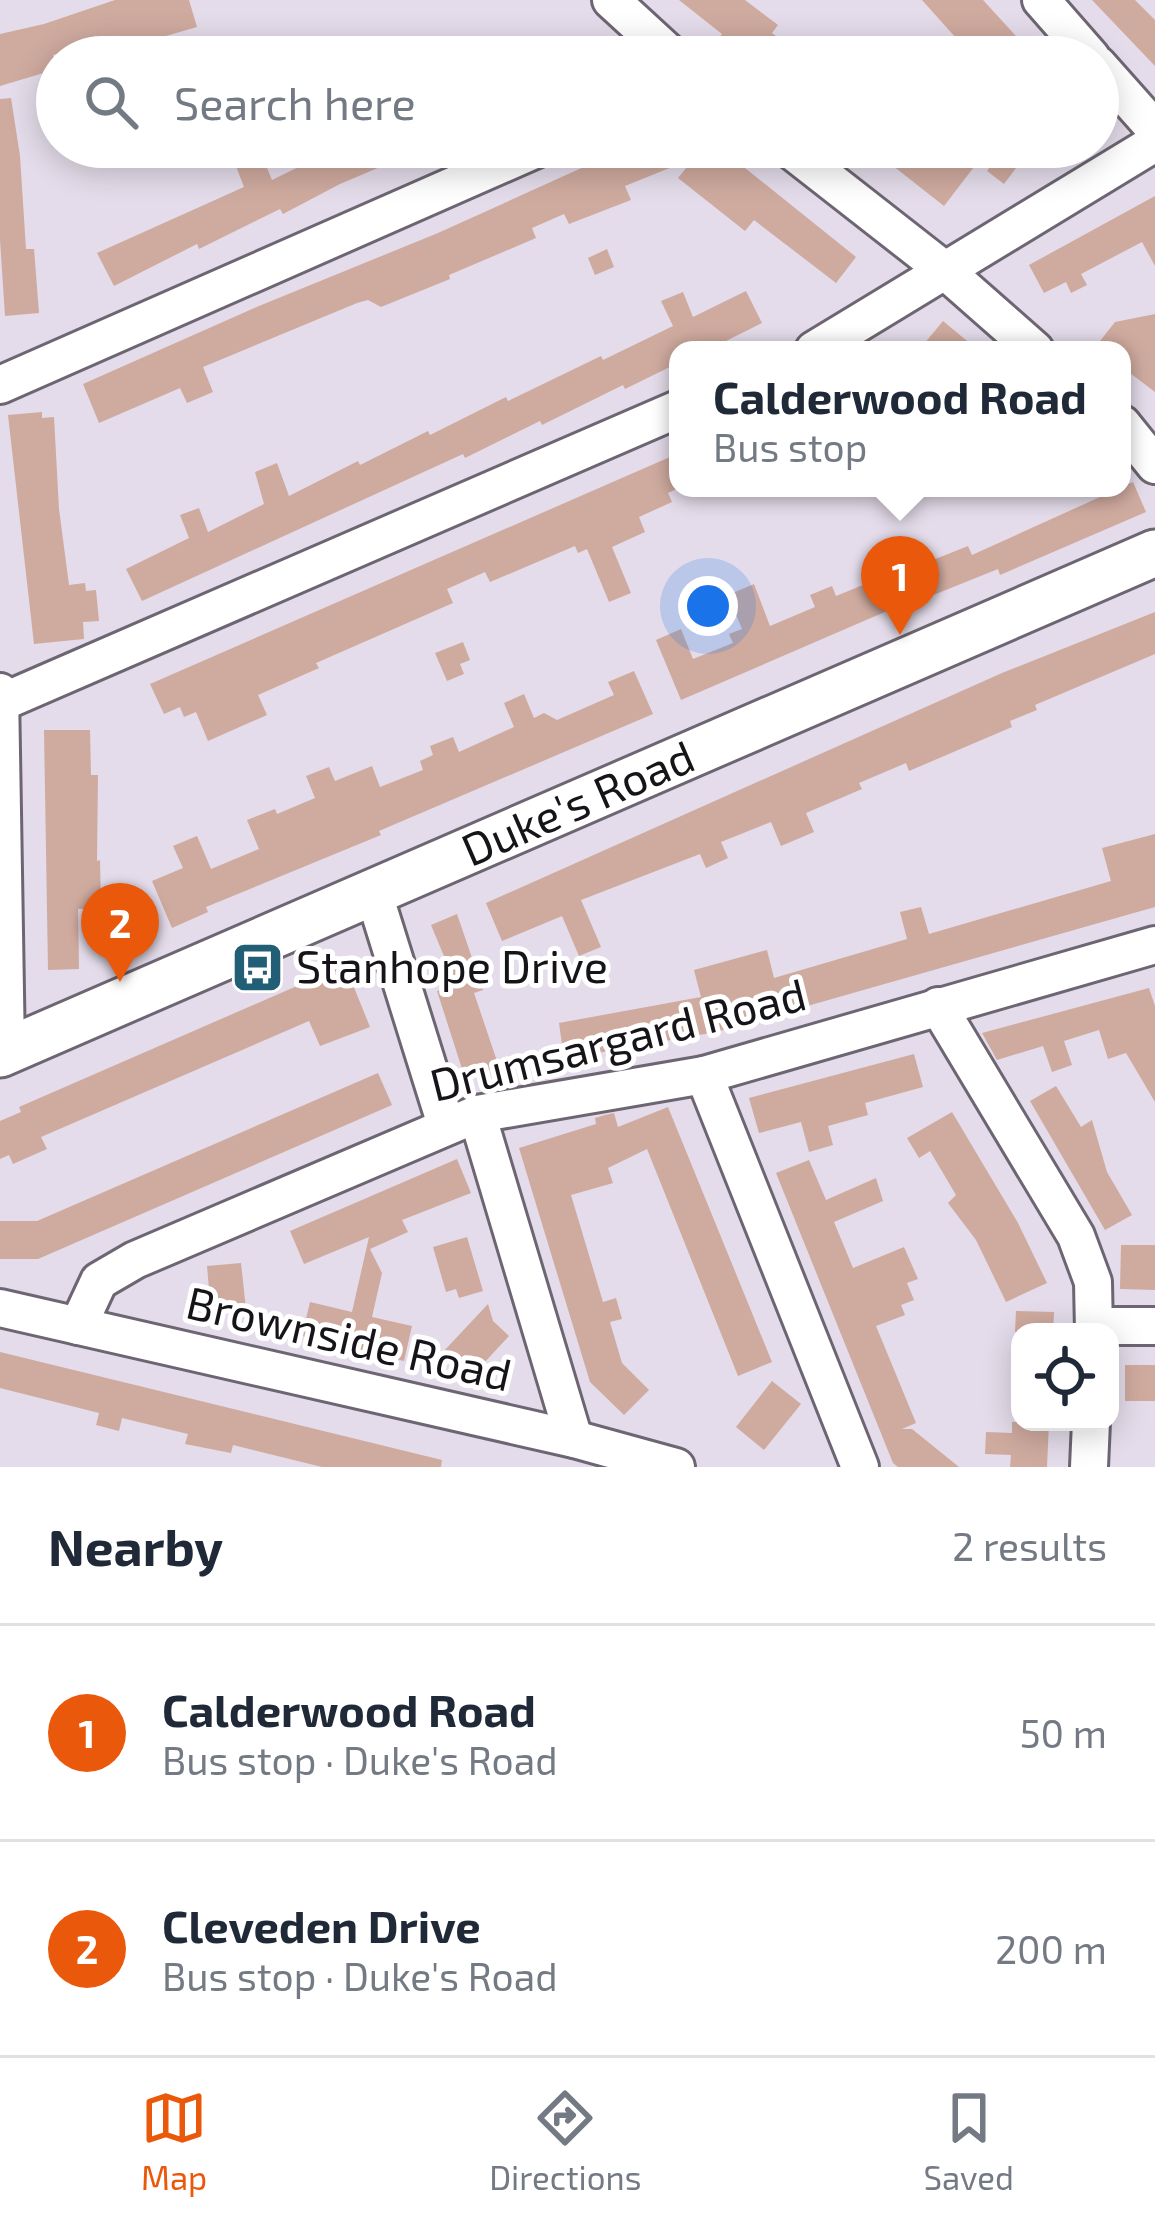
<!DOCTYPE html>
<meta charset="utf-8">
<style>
body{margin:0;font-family:"Exo 2",sans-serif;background:#f2f2f3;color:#1f2937}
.controls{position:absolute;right:36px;bottom:36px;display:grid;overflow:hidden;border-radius:24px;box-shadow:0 6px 30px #0003}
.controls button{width:108px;height:108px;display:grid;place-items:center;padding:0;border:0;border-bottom:3px solid #e0e1e3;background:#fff;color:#1f2937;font:60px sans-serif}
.you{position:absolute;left:708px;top:606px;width:42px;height:42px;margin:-30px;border:9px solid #fff;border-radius:50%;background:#1a73e8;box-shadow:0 0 0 18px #1a73e833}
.badge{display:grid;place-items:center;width:78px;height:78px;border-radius:50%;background:#ea580c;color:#fff;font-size:39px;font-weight:700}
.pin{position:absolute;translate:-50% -99px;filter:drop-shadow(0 3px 6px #0008)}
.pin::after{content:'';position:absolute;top:63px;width:42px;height:36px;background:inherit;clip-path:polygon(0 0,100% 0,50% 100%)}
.popup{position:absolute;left:669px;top:341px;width:462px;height:156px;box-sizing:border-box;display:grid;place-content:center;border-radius:24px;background:#fff;filter:drop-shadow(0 3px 9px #0005);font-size:39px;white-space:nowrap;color:#747a83}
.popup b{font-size:45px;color:#1f2937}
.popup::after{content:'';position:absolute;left:50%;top:100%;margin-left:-24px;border:24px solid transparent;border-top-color:#fff}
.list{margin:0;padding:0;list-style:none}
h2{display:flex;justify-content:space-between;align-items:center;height:156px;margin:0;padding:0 48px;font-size:51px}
h2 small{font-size:39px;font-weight:400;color:#747a83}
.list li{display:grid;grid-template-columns:78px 1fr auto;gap:36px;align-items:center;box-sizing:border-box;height:216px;padding:0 48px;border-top:3px solid #e0e1e3}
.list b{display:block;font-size:45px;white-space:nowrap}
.list p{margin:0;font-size:39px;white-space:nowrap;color:#747a83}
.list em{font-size:39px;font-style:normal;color:#747a83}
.icon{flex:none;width:66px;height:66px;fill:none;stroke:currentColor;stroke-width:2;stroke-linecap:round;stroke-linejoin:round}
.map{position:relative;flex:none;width:1155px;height:1467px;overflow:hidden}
.search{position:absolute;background:#fff;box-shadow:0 6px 30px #0003;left:36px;right:36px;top:36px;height:132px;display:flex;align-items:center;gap:30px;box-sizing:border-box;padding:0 42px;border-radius:66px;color:#747a83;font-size:45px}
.sheet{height:588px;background:#fff}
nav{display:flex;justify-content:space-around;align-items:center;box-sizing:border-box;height:168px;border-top:3px solid #e0e1e3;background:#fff;font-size:33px;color:#747a83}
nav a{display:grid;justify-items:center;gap:6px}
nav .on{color:#ea580c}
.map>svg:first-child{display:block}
</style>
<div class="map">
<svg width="1155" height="1467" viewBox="0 0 1155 1467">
<rect width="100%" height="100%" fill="#e4dcea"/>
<g fill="#cfaa9f">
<polygon points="115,0 189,0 197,27 159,38 165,57 137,57 134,46 93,57 89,44 53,55 57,69 0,86 0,34 44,24"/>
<polygon points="679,0 745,0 778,25 772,33 803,57 743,57 719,38 722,34"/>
<polygon points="922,0 983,0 1035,57 973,57"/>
<polygon points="1092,0 1135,0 1155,20 1155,66"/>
<polygon points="11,98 20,156 26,249 34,249 39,313 5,316 0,240 0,99"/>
<polygon points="339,147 427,147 340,184 283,214 280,209 199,249 197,244 114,286 97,253 244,187 234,161 260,151 272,180"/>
<polygon points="628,147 664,147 672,167 625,186 631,200 569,224 564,214 532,228 536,238 449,275 450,279 381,307 368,300 357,303 203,367 213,392 187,403 180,388 99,423 83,384 259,306 438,233"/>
<polygon points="703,147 719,147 856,257 836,283 754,220 745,231 678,178"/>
<polygon points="869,147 956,147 977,163 944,206"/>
<polygon points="999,155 1016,168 1004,184 987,171"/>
<polygon points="1155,196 1155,266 1142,242 1081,274 1087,285 1071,293 1066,282 1044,293 1029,265"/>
<polygon points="607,249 614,267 595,275 588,258"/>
<polygon points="746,291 762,323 708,350 678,350 678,363 625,389 623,385 542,425 540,421 465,458 463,454 142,601 126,569 189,538 180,515 199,508 208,532 264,504 255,472 277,463 289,496 358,461 360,465 428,431 430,435 506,397 508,401 601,356 603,360 673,326 661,301 683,292 693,317"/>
<polygon points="1155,314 1155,392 1122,367 1122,350 1093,350 1115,322"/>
<polygon points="943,321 978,350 919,350"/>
<polygon points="42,412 42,418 54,417 59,509 69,585 85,583 86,591 96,590 99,621 83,622 84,639 34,644 8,415"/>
<polygon points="670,457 679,488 668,493 672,502 639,517 645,532 612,547 631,593 609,602 587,549 578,553 575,546 490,582 485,572 447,589 453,603 316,663 319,668 258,695 267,715 208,741 196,712 184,717 180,707 164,714 150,684"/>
<polygon points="1133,482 1146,512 1000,575 998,569 926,598 924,595 681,700 656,640 681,629 693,659 733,643 729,634 742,629 728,595 754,584 770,626 815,607 810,595 832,586 836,596 932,557 933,560 968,546 972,555"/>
<polygon points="1155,612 1155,654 1035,705 1037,710 1010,721 1012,727 909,771 906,763 859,783 862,789 806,813 814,832 781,846 771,822 721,842 728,858 706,868 700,854 581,900 601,947 579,956 562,916 502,941 486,903 1002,673"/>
<polygon points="463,642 470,660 460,664 464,674 447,681 435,653"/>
<polygon points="634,671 653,714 379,831 381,835 206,907 208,912 172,928 152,881 183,868 173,846 197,836 211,869 259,849 247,820 275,809 277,814 315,798 306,776 329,767 335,781 372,766 380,787 423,770 420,761 433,755 430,746 453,737 459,752 514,727 504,703 524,694 534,718 544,713 557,720 614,695 608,682"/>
<polygon points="44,730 90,730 91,775 98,775 97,861 100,860 101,909 78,909 79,969 48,970"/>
<polygon points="1155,834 1155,907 716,1032 564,1059 559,1023 701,997 694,970 767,950 774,978 907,939 900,912 921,907 929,934 1111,881 1102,848"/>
<polygon points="457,914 483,990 474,993 499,1067 465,1078 437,991 456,985 431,925"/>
<polygon points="345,965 370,1027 320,1046 309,1021 41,1137 47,1149 13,1164 9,1155 0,1159 0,1121 21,1112 19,1107"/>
<polygon points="1149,988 1155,1006 1155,1102 1126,1053 1108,1059 1099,1030 1064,1041 1072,1065 1052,1072 1043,1046 997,1060 982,1033"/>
<polygon points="914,1054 923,1087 865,1103 868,1115 828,1126 833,1145 809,1152 801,1122 759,1133 749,1098"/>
<polygon points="378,1073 392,1105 38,1259 0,1259 0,1221 37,1221"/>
<polygon points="1056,1086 1081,1127 1092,1120 1107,1172 1132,1215 1105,1230 1030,1101"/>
<polygon points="668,1107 772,1362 738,1376 647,1149 608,1168 613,1183 571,1195 603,1302 616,1298 622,1319 610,1322 622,1363 649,1390 624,1415 590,1382 519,1148 596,1124 595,1118 605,1115 614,1113 618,1127"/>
<polygon points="952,1112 1018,1223 1047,1283 1006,1302 976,1240 948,1203 956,1195 930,1151 919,1158 907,1138"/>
<polygon points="457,1159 471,1193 402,1220 408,1232 370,1249 382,1273 372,1317 412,1326 404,1361 302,1336 310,1302 352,1312 369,1237 304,1264 290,1231"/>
<polygon points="809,1160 826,1200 876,1178 883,1201 834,1222 853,1268 904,1247 918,1279 907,1283 914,1300 901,1305 905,1315 876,1326 916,1423 902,1429 912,1429 959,1467 898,1467 893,1463 776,1173"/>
<polygon points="467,1237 483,1291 459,1298 456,1289 446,1292 433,1247"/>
<polygon points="1121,1245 1155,1245 1155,1290 1120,1289"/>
<polygon points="241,1263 246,1309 211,1312 207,1266"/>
<polygon points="488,1304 493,1321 509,1336 470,1378 443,1352"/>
<polygon points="1016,1311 1054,1312 1053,1332 1015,1332"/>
<polygon points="0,1352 442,1460 441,1467 322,1467 233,1445 231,1453 185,1444 188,1434 122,1418 119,1431 96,1425 99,1413 0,1388"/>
<rect x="1125" y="1365" width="30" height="36"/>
<polygon points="772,1381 801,1404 764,1450 736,1427"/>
<polygon points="1012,1422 1049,1422 1047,1467 1010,1467 1011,1455 985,1454 986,1432 1012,1433"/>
</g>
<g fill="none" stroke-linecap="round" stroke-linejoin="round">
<defs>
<g id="minor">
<polyline points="611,0 673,57"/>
<polyline points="1041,0 1091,57"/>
<polyline points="1098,65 1155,129"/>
<polyline points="787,147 943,269 1035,350"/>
<polyline points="814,350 1155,143"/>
<polyline points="0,385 541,147"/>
<polyline points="1122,424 1155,465"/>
<polyline points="0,692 6,1052"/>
<polyline points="0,703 678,409"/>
<polyline points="373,891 446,1125"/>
<polyline points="938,1006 1076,1236 1093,1282 1094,1332"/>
<polyline points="704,1075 860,1467"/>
<polyline points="477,1114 574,1439"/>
<polyline points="0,1308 574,1439 676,1467"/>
<polyline points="78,1326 99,1281 135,1260 477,1114 704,1075 1155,945"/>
<polyline points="1094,1326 1155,1326"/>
<polyline points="1089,1467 1091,1422"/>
</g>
<g id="major">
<path id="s1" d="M0 1054 1155 553"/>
</g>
</defs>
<use href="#minor" stroke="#6d6672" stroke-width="42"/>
<use href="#major" stroke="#6d6672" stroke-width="51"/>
<use href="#minor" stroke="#fff" stroke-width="36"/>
<use href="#major" stroke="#fff" stroke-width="45"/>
</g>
<defs>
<symbol id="bus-square" viewBox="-11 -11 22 22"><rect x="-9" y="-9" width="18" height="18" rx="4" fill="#225e76" stroke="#fff"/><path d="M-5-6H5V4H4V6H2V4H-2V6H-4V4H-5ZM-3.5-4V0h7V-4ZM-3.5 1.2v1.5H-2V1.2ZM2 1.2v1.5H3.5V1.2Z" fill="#fff"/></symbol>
</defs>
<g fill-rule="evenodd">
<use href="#bus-square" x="228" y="938" width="59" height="59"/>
</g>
<g text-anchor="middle" stroke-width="10" stroke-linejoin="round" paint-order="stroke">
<g font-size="45" fill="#161418" stroke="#fff">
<text dy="16" stroke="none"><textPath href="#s1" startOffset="630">Duke's Road</textPath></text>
<text transform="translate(618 1040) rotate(-14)" y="16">Drumsargard Road</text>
<text transform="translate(349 1339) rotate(13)" y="16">Brownside Road</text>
</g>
<g font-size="45" fill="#161418" stroke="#fff" text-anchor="start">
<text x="296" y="983">Stanhope Drive</text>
</g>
</g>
</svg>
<div class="controls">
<button><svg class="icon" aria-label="locate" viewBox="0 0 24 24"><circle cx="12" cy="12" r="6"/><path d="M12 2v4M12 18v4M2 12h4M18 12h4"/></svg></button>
</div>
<div class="you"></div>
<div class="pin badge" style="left:900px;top:635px">1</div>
<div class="popup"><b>Calderwood Road</b>Bus stop</div>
<div class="pin badge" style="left:120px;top:982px">2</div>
<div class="search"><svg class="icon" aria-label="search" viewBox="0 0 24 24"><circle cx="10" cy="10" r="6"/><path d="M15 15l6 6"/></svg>Search here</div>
</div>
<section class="sheet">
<h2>Nearby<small>2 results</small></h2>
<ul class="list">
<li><span class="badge">1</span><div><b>Calderwood Road</b><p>Bus stop · Duke's Road</p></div><em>50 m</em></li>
<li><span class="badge">2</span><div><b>Cleveden Drive</b><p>Bus stop · Duke's Road</p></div><em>200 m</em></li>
</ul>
</section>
<nav>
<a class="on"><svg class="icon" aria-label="map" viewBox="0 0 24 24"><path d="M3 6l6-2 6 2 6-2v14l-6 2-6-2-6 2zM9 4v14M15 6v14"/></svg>Map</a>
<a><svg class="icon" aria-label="directions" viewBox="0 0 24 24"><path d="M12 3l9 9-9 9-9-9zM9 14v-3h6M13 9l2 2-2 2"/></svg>Directions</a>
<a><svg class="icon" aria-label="saved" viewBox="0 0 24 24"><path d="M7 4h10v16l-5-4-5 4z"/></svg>Saved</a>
</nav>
